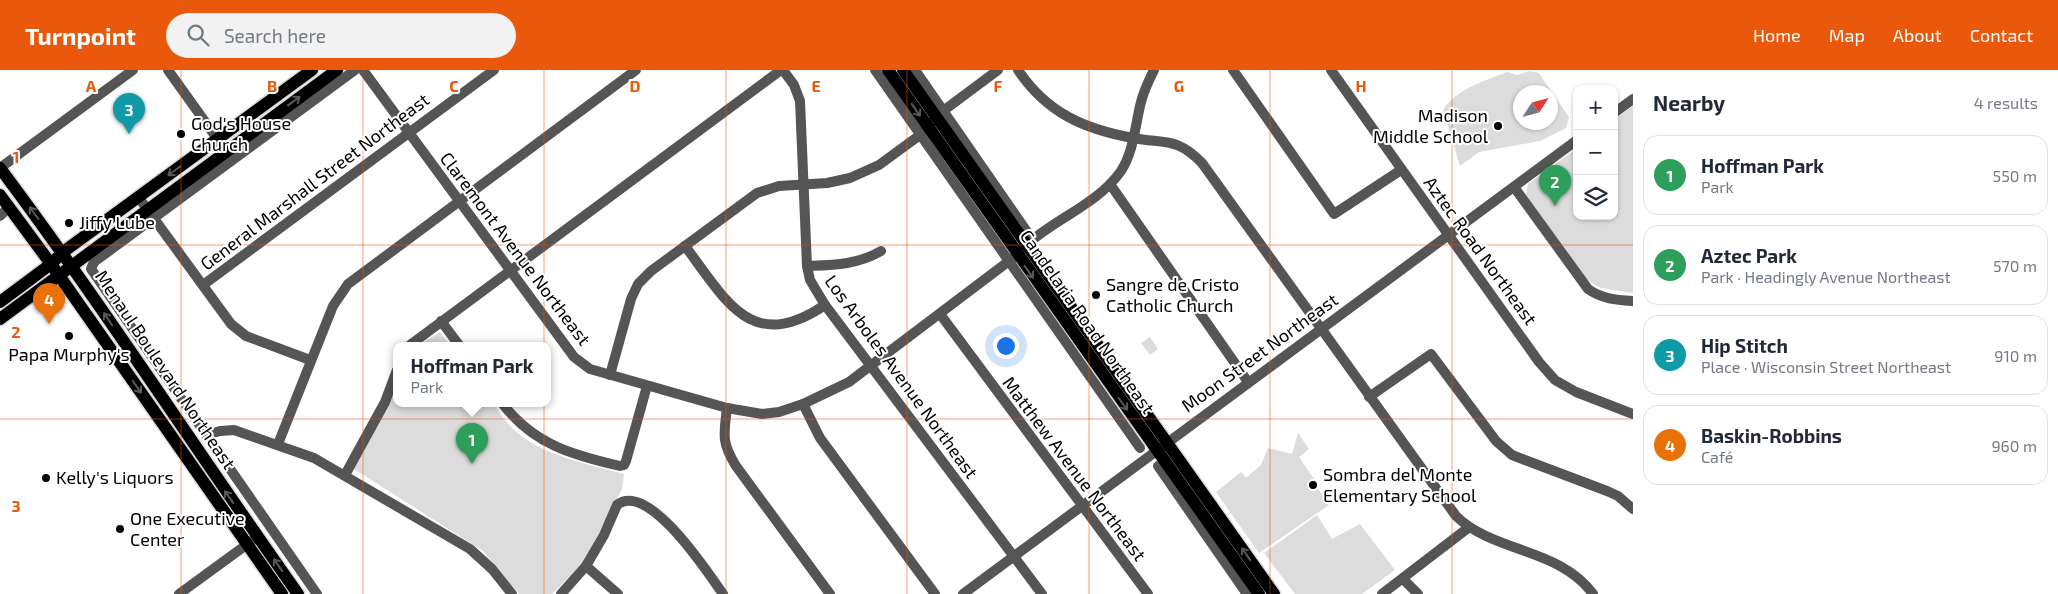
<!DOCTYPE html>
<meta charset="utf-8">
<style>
body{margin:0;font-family:"Exo 2",sans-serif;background:#f2f2f3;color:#1f2937}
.controls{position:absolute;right:15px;top:15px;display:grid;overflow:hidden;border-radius:10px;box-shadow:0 1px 4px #0004}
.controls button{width:45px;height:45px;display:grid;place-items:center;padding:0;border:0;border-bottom:1px solid #e0e1e3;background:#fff;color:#1f2937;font:25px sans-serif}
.compass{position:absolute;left:1513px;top:15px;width:45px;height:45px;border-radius:50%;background:#fff;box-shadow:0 1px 4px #0004;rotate:54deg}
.you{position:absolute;left:1005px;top:275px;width:18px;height:18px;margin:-12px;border:4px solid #fff;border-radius:50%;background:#1a73e8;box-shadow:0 0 0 8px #1a73e833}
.badge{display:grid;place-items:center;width:32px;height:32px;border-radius:50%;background:#ea580c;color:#fff;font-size:16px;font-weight:700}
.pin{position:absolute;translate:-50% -41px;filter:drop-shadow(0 1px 2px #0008)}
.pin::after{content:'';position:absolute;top:26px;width:18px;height:15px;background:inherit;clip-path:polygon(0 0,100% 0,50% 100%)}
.popup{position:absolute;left:393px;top:272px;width:158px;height:65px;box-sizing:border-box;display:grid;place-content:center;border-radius:10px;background:#fff;filter:drop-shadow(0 1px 4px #0005);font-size:16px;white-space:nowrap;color:#747a83}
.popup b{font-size:19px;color:#1f2937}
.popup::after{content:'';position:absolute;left:50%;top:100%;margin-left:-10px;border:10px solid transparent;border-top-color:#fff}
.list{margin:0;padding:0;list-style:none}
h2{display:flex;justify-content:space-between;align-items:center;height:65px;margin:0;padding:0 20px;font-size:21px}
h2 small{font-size:16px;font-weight:400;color:#747a83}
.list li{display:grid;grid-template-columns:32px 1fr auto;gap:15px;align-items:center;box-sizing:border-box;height:80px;margin:0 10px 10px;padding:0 10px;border:1px solid #e0e1e3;border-radius:15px}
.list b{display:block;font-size:19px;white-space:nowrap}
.list p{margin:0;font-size:16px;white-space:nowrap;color:#747a83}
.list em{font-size:16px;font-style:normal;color:#747a83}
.icon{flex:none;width:28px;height:28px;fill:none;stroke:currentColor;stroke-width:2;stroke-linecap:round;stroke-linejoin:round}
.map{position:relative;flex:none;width:1633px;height:524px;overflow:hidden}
header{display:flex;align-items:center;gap:30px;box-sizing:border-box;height:70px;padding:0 25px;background:#ea580c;color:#fff}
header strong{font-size:24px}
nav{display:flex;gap:28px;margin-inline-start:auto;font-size:18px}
.search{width:350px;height:45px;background:#f2f2f3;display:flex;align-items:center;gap:12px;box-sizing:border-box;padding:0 18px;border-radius:28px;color:#747a83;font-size:19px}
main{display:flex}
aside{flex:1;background:#fff}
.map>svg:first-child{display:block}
</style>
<header>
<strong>Turnpoint</strong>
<div class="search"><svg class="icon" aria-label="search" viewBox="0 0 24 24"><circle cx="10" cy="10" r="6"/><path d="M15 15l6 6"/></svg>Search here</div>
<nav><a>Home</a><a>Map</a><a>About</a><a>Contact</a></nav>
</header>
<main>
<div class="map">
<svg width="1633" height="524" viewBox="0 0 1633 524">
<rect width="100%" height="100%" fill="#fff"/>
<g fill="#dcdcdc" fill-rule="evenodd">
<path d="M1530 1 1539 3 1569 47 1566 58 1540 71 1479 82 1460 96 1443 40C1456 19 1485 11 1507 2L1517 5ZM1520 22H1550V52H1520Z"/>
<polygon points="1633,36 1633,223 1601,218 1586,209 1526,125 1528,114 1577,78 1577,146 1614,146 1614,50"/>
<polygon points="440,262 450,275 419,275"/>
<polygon points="1150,267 1158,279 1150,285 1141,273"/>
<path d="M397 317V333H493C499 341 504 350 511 357 538 385 588 394 624 404L622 419 583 493 552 524H519L483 481 354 399Z"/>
<polygon points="1298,363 1309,379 1299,387 1314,409 1312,416 1315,414 1329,435 1259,483 1216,422 1241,402 1246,408 1261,395 1268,378 1292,384"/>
<polygon points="1317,445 1332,469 1360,454 1395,500 1362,524 1295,524 1264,483"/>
</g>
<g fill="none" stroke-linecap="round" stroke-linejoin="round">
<defs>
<g id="major">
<polyline points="888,0 1259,524"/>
<polyline points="903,0 1274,524"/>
<path d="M0 98C104 237 198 383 298 524"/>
<polyline points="0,125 51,194 282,524"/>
<polyline points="0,232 51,194 63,182 312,0"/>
<polyline points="0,249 337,0"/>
</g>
</defs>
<use href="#major" stroke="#dbdbdb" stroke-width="15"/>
<g stroke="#555" stroke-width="10">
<polyline points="168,0 226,81"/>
<path d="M363 0 574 287 590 299 727 338 762 344 779 342 803 334 849 312 1017 185C1046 151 1095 138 1121 101 1134 81 1135 55 1141 32 1144 20 1149 10 1154 0"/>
<polyline points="783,0 794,15 800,31 807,196 810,210 825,235 1042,524"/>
<polyline points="875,0 1140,378"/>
<polyline points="915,0 1032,169"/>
<path d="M1018 0C1047 43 1084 59 1133 68 1165 74 1177 67 1202 93L1456 446C1494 483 1560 478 1593 524"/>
<polyline points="1233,0 1334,144 1401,100"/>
<polyline points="1331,0 1539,292 1555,310 1576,322 1633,344"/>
<polyline points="1614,43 1633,29"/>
<polyline points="0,98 133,0"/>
<polyline points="1110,114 1248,312"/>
<path d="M1514 117 1588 219C1602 229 1616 230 1633 231"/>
<polyline points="139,128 231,254 246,266 310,290"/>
<polyline points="0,146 9,137"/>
<path d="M685 176C726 230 751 285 825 235"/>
<path d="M807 196C833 195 857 195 881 181"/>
<polyline points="203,215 494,0"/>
<polyline points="940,244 1148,524"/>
<polyline points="441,251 459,275"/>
<polyline points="410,275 781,0"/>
<polyline points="610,305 631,229 638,214 651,201 757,123 779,116 827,113 850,108 879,95 920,65 943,41 998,0"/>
<polyline points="1369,327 1431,284 1496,371 1512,385 1607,421 1618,426 1633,439"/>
<path d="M502 333C533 374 572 385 620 396L624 395 626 391 647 316"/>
<polyline points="803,334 820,368 935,524"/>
<path d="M727 338C724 364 721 372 736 396L830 524"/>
<polyline points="206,365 220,361 234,360 314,388 470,479 492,499 512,524"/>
<polyline points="278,374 333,236 348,214 636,0"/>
<polyline points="1158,396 1247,524"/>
<polyline points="345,405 385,332 397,300"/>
<polyline points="586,496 618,524"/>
<polyline points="1403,509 1418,524"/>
<polyline points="179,524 253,470"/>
<polyline points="317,524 91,199 94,192 355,0"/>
<path d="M561 524 586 496 604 465 617 435C648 410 708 503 723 524"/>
<polyline points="963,524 1577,70"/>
<polyline points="1382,524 1468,458"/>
</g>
<use href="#major" stroke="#000" stroke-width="12"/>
</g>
<defs><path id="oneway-shaft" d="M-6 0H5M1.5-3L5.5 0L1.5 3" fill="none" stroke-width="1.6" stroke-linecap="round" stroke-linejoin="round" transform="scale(1.25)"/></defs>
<g stroke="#595959">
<use href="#oneway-shaft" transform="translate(294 31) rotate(-36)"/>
<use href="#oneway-shaft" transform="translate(916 40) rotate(55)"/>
<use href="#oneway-shaft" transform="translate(174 101) rotate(143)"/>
<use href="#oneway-shaft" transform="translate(34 143) rotate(-127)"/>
<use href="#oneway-shaft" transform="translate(1029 202) rotate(55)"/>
<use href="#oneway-shaft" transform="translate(108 249) rotate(-124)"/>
<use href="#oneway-shaft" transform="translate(137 317) rotate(55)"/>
<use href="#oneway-shaft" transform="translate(1123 334) rotate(53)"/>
<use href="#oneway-shaft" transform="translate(229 427) rotate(-125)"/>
<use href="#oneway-shaft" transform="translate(1246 484) rotate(-125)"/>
<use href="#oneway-shaft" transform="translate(278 495) rotate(-125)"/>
</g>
<path fill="none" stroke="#e8590c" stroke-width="1" stroke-opacity="0.55" d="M181 0V524M363 0V524M544 0V524M726 0V524M907 0V524M1089 0V524M1270 0V524M1452 0V524M0 175H1633M0 349H1633"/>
<g fill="#000" stroke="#fff" stroke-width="2">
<circle cx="1498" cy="56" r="5"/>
<circle cx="181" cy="64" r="5"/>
<circle cx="69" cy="153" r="5"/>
<circle cx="1096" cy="225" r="5"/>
<circle cx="69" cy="266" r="5"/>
<circle cx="46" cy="408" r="5"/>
<circle cx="1313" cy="415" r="5"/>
<circle cx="120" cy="459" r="5"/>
</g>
<g text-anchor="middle" stroke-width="4" stroke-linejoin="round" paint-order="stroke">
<g font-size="18" fill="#000" stroke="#fff" text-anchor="start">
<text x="1488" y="52" text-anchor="end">Madison<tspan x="1488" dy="21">Middle School</tspan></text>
<text x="191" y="60">God's House<tspan x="191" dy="21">Church</tspan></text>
<text x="79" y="159">Jiffy Lube</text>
<text x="1106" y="221">Sangre de Cristo<tspan x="1106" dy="21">Catholic Church</tspan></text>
<text x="69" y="291" text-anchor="middle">Papa Murphy's</text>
<text x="1323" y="411">Sombra del Monte<tspan x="1323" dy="21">Elementary School</tspan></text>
<text x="56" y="414">Kelly's Liquors</text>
<text x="130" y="455">One Executive<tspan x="130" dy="21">Center</tspan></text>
</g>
<g font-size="18" fill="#000" stroke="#fff">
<text transform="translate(315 112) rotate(-37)" y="6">General Marshall Street Northeast</text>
<text transform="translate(515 179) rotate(53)" y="6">Claremont Avenue Northeast</text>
<text transform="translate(1480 181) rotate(54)" y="6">Aztec Road Northeast</text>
<text transform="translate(1087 252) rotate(55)" y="6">Candelaria Road Northeast</text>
<text transform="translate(1260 283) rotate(-36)" y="6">Moon Street Northeast</text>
<text transform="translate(165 300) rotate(56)" y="6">Menaul Boulevard Northeast</text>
<text transform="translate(901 307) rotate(54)" y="6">Los Arboles Avenue Northeast</text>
<text transform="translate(1074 399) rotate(53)" y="6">Matthew Avenue Northeast</text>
</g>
</g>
<g font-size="16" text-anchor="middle" font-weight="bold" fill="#e8590c" stroke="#fff" stroke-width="4" stroke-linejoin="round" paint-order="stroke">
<text x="91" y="22">A</text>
<text x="272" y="22">B</text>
<text x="454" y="22">C</text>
<text x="635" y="22">D</text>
<text x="816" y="22">E</text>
<text x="998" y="22">F</text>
<text x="1179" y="22">G</text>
<text x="1361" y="22">H</text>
<text x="16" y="93">1</text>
<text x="16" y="268">2</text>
<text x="16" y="442">3</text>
</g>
</svg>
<div class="controls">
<button>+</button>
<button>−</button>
<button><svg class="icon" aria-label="layers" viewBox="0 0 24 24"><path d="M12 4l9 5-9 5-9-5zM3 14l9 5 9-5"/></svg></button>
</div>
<svg class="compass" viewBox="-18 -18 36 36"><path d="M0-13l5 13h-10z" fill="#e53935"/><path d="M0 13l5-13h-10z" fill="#747a83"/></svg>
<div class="you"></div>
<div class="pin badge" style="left:472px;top:394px;background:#2e9e5b">1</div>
<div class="popup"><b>Hoffman Park</b>Park</div>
<div class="pin badge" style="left:1555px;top:136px;background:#2e9e5b">2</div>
<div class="pin badge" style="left:129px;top:64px;background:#0f9aa8">3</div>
<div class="pin badge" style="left:49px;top:254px;background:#e8710a">4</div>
</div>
<aside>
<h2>Nearby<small>4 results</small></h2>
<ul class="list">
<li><span class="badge" style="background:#2e9e5b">1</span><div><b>Hoffman Park</b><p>Park</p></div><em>550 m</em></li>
<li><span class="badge" style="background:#2e9e5b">2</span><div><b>Aztec Park</b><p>Park · Headingly Avenue Northeast</p></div><em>570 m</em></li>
<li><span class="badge" style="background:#0f9aa8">3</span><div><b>Hip Stitch</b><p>Place · Wisconsin Street Northeast</p></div><em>910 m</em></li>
<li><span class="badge" style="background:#e8710a">4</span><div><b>Baskin-Robbins</b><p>Café</p></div><em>960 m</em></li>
</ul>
</aside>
</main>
